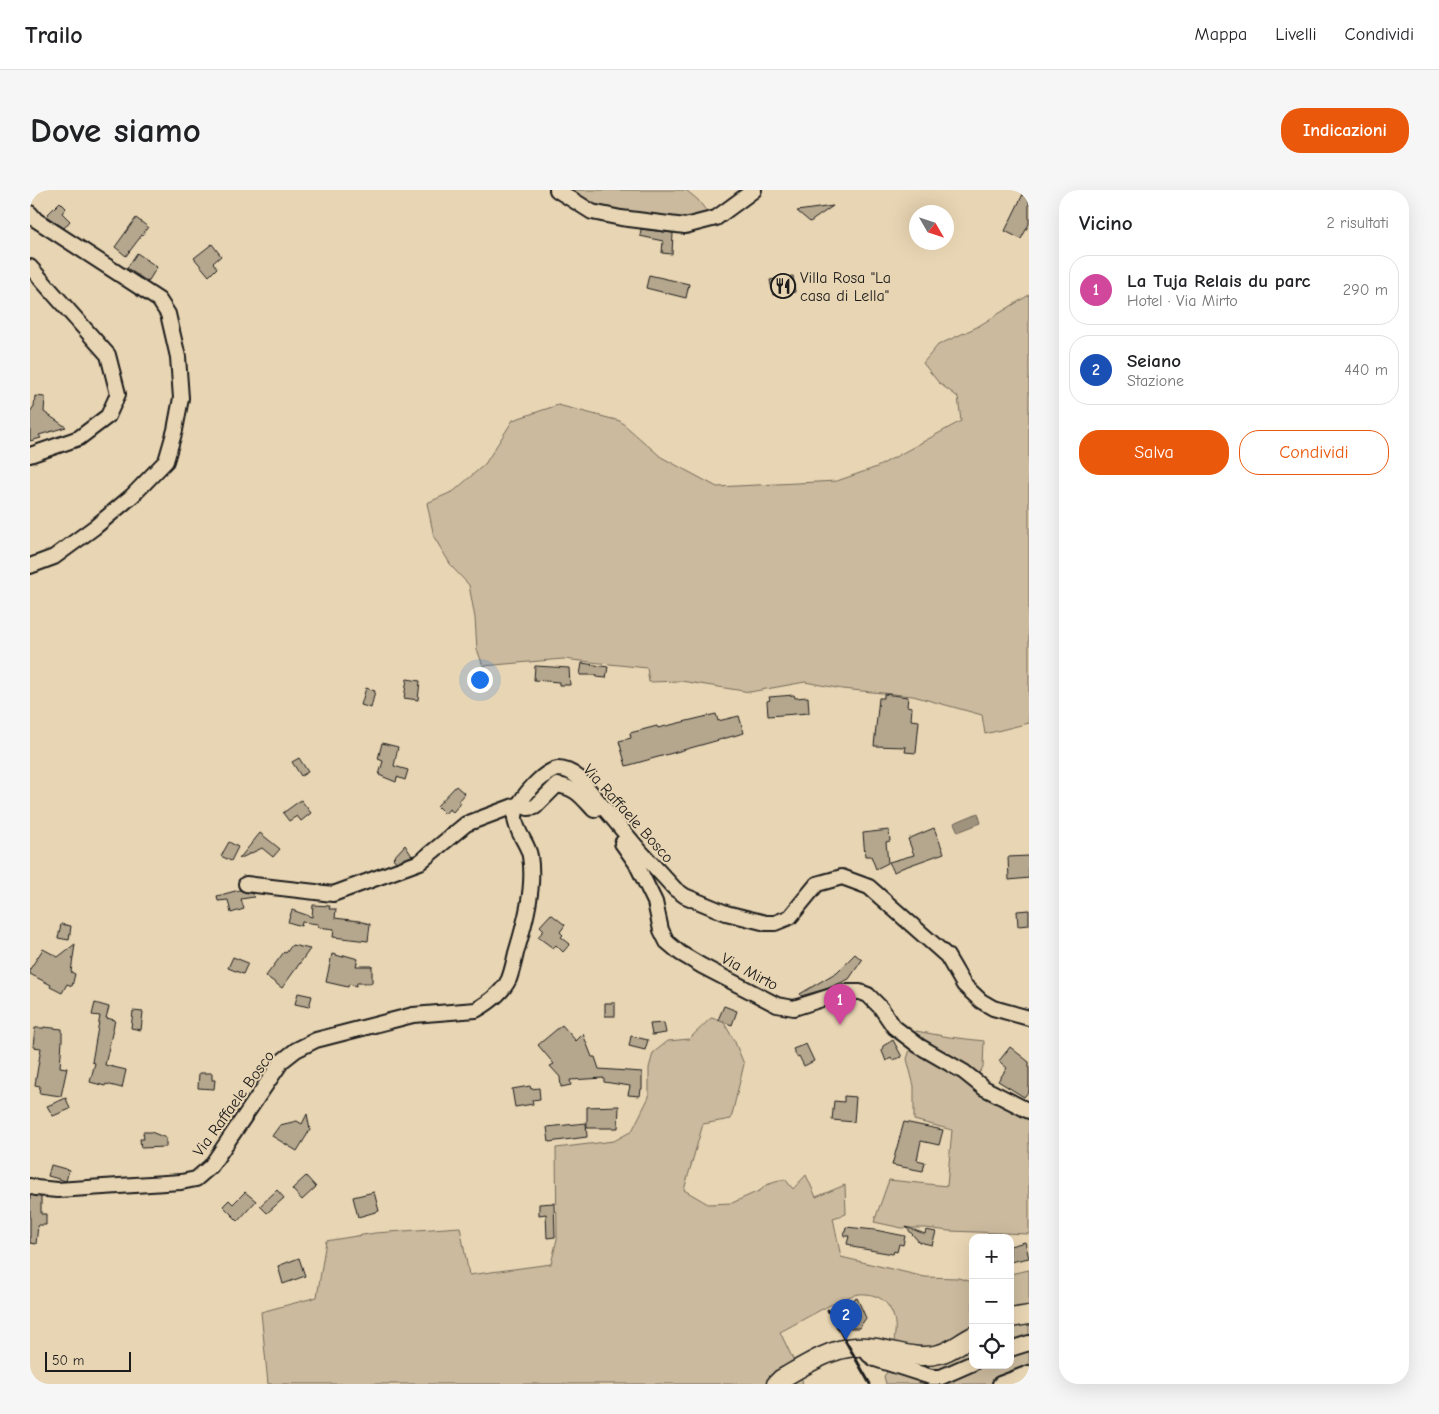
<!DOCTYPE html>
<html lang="it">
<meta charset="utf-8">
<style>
body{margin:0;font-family:"Comic Neue",sans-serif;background:#f6f6f6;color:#202124}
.controls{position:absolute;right:15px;bottom:15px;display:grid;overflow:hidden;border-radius:10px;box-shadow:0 5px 20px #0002}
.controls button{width:45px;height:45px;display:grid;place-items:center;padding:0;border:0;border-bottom:1px solid #e0e0e0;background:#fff;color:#202124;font:25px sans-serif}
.compass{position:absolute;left:879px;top:15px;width:45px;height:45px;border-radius:50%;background:#fff;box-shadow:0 5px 20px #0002;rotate:129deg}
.scale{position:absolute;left:15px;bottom:12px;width:86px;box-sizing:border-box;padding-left:5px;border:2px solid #1c1c1c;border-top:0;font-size:14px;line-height:18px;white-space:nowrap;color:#1c1c1c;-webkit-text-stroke:4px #e8d5b3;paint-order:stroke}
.you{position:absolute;left:449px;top:489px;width:18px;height:18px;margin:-12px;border:4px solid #fff;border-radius:50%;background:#1a73e8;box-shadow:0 0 0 8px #1a73e833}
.badge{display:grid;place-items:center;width:32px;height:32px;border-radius:50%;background:#ea580c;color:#fff;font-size:16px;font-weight:700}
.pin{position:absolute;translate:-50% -41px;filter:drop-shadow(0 1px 2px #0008)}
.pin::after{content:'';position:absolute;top:26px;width:18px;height:15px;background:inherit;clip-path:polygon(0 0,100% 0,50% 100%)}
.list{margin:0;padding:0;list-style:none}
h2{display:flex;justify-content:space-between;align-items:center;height:65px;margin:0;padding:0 20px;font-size:21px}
h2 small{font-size:16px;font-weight:400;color:#757577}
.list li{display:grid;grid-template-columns:32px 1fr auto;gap:15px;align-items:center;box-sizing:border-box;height:70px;margin:0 10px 10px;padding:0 10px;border:1px solid #e0e0e0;border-radius:20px}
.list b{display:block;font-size:19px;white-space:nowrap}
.list p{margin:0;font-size:16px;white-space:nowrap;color:#757577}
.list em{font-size:16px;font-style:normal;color:#757577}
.actions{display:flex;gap:10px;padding:15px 20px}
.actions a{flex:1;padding:11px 0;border:1px solid #ea580c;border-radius:20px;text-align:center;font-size:18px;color:#ea580c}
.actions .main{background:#ea580c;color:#fff}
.icon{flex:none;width:28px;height:28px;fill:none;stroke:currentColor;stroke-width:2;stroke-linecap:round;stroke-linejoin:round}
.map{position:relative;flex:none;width:999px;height:1194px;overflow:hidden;border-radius:20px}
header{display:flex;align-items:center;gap:30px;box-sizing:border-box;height:70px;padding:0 25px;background:#fff;border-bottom:1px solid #e0e0e0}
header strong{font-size:24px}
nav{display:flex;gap:28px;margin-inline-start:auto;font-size:18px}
.intro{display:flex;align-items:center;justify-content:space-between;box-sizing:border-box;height:120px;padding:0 30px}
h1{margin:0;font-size:35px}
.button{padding:12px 22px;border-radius:20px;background:#ea580c;color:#fff;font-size:18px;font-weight:700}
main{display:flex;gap:30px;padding:0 30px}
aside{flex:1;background:#fff;border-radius:20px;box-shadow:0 5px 20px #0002}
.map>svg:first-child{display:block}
</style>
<header>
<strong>Trailo</strong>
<nav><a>Mappa</a><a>Livelli</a><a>Condividi</a></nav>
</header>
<div class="intro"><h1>Dove siamo</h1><a class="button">Indicazioni</a></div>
<main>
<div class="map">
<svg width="999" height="1194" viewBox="0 0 999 1194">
<rect width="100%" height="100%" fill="#e8d5b3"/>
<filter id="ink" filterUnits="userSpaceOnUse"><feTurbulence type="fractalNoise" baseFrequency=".02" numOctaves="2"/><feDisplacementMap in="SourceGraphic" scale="10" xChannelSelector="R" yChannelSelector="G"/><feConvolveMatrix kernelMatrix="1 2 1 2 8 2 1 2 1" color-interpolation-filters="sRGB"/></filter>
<g filter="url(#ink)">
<g fill="#cbba9d" stroke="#746b5c">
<polygon points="541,0 656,0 668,10 678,23 660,31 570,19"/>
<polygon points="999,105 999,533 955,544 952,525 883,506 812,499 775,492 720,502 651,491 619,492 617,478 533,469 453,476 447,459 445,428 439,395 422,377 404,347 397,313 424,301 455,274 483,230 528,215 590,231 631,267 687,297 807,291 847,277 931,231 928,207 909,193 893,173 908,155 947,137"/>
<path d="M681 828 693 831 705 852 714 874 701 929 673 934 654 1000 678 1014 702 1013 731 1000 736 995 755 989 763 999 776 985 786 1007 815 995 816 1024 803 1028 811 1067 895 1087 928 1088 943 1092V1175H980V1084L999 1080V1194H856L854 1186C864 1176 863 1157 865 1143 866 1133 864 1125 859 1117 853 1107 841 1103 829 1104 812 1106 768 1133 750 1142L771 1186 773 1194H238L231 1122 287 1107 296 1051 345 1043 430 1037 439 1085 521 1074 527 1049 526 958 584 951 602 941 619 907V878L623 863 638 851 659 849Z"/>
<polygon points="886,841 919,847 954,851 953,877 946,888 999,927 999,1044 919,1041 896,1038 872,1038 844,1032 859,990 917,996 922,940 884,930 884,896 877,869"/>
</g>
<polygon fill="#a0937e" stroke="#6b6357" points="948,623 951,633 928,642 924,633"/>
<g fill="#b5a78e" stroke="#1c1c1c">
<polygon points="995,0 999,0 999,34 991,49 975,41"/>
<polygon points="30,12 36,18 32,23 40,31 34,38 16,26"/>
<polygon points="803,16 780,32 767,21"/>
<polygon points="106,28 118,37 96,66 85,57"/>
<polygon points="611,39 643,43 642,64 632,63 633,51 610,46"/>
<polygon points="182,54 191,66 183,73 187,78 179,86 164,68"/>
<polygon points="107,63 127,77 118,92 97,78"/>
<polygon points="619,85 659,94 656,108 616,98"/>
<polygon points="763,86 765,102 743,105 740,90"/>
<polygon points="5,206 15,207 14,222 36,237 9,245 11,248 0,251 0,222 4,216"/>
<polygon points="552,473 578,477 576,488 566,487 567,485 550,485"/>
<polygon points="505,476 539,478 540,495 529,495 529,492 504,490"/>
<polygon points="377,489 390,491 388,510 374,508"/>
<polygon points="336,498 345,501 341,518 331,515"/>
<polygon points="854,504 878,507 877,516 882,517 881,530 889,531 886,563 875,562 876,557 844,556 849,508 854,508"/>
<polygon points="764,505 765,508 778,507 779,523 738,526 737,511 740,510 739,507"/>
<polygon points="686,524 688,531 709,526 714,543 596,576 589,551 601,548 600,543 627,536 628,538"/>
<polygon points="352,553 368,557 364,576 378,580 375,590 367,587 366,592 349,585 353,571 348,569"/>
<polygon points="269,568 278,582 271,586 262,572"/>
<polygon points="426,596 435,604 429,611 431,613 423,622 419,619 415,624 407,616"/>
<polygon points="271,610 281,623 271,631 267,626 259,631 253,623"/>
<polygon points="904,638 914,663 872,678 864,682 859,672 884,665 878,649"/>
<polygon points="859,640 860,651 856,652 858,673 846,679 841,666 835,666 833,643"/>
<polygon points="230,643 250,659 243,667 232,658 209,669"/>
<polygon points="199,652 208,657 201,671 191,666"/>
<polygon points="375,655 382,666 366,672 363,668"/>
<polygon points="999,666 999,688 979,690 978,667"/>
<polygon points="209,700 223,704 224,707 211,709 214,719 201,723 198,710 188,711 187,706"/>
<polygon points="283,715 300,716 299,719 306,719 305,728 329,731 340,734 338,751 303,747 304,739 288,737 288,734 272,732 271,736 258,732 262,720 282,727"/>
<polygon points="999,720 999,735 988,736 987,721"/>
<polygon points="521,724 535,735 530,742 533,745 531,747 540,754 533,762 526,755 523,758 508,747 514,740 510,736"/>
<polygon points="31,734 41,736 39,750 28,748"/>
<polygon points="45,754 41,782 45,784 42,796 37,794 32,803 20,797 21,795 0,784 0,779 13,759 28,767"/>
<polygon points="262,755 280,759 252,798 236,786 254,762 256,763"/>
<polygon points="302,764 313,767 314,765 328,769 326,776 342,776 342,793 327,793 326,796 319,794 318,797 296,792"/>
<polygon points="825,764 832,770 819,789 799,798 771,806 770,804 807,782"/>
<polygon points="203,767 218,773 213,784 198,778"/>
<polygon points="268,803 282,806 279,817 265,814"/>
<polygon points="65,813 79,817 76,828 85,830 75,875 96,880 92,898 76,894 75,896 60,892 65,873 62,872 70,826 62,825"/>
<rect x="575" y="813" width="10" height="13"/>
<polygon points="694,816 707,821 702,835 688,830"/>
<polygon points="103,821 113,822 111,840 101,838"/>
<polygon points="634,833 636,843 622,845 620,834"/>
<polygon points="532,835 546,851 553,844 562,867 565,867 569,879 612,882 612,899 611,899 610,906 598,905 600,896 574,892 574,888 540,890 541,895 531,897 530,887 520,876 524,874 508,855"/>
<polygon points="14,837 32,839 32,851 30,877 37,878 31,906 9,903 10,896 5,895 11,858 3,857 5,838 14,838"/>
<polygon points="601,846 618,850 615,860 599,856"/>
<polygon points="863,850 872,867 862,870 861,868 856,871 852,861 853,856"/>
<polygon points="776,854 784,871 774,876 769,866 767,867 763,859"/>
<polygon points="980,857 999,872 999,901 994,907 968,891 977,878 969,871"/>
<polygon points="169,883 182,883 182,890 185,890 184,899 168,898"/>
<polygon points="500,896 501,899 509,898 510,909 502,910 503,914 485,917 482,899"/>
<polygon points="814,906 826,907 824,932 802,930 804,911 814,912"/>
<polygon points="36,908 40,919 23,926 17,916"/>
<polygon points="589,916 588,938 557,938 557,917"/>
<polygon points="277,924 280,940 267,961 242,946 250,935 267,931 272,934"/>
<polygon points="874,932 913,940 909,955 891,951 887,970 895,972 893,981 862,975"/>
<polygon points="556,933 557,947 519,952 517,937"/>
<polygon points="113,942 121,942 136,948 136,957 111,958 110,949 114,949"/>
<polygon points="21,975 39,980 36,991 18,986"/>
<polygon points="276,986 286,997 272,1010 262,999"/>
<polygon points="247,1000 254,1008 237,1023 230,1016"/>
<polygon points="215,1002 226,1011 208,1031 193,1016 199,1010 203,1014"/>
<polygon points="344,1002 349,1021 328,1027 323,1007"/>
<polygon points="0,1005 11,1007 11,1024 16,1024 16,1035 8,1035 6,1054 0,1053"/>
<polygon points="524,1013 525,1047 517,1048 516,1024 509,1025 509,1014"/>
<polygon points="816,1037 845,1040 875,1046 873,1055 869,1054 867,1062 864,1061 863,1064 822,1057 822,1055 817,1054 819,1046 814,1046"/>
<polygon points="876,1037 895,1044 896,1040 906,1042 902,1055 889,1052"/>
<polygon points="995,1052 999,1068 980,1072 980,1056"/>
<polygon points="269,1068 275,1086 253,1094 248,1076"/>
<polygon points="827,1108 836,1128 829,1138 818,1138 809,1116"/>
</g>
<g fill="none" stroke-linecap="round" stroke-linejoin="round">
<defs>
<g id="minor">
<polyline points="527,0 562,22 591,28 655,36 686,28 724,0"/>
<polyline points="0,23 6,30 129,110 138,124 148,167 151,208 145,240 136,271 102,306 65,337 24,367 0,376"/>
<polyline points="0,77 78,165 88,204 78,226 49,248 0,265"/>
<polyline points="592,653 606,673 625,712 631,740 637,752 650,763 672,776 747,815 764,818 814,802 830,802 838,805 851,818 864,837 889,856 934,882 954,898 999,921"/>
<path d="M216 694 303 704 390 672 436 634 489 614 498 618 505 617 527 595C546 598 551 606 564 620"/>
<path d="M0 996 6 998 27 1000 151 992 166 989 181 976 252 871 266 860 286 850 383 825 446 820C458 813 473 802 479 789 482 781 484 772 486 763 495 733 505 698 500 666 498 653 486 643 485 628 485 612 513 581 528 579 536 579 543 583 549 588L610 661 645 699 655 706 696 723 736 733H745L760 727 787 694 812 687 839 697 917 766 934 795 951 811 963 818 999 828"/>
<polyline points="837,1157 839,1165 845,1169 901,1187 911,1187 943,1173"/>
<polyline points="980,1159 999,1153"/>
<polyline points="970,1194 999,1183"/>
</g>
<g id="major">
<polyline points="980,1128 999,1125"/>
<path d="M746 1194 751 1189C774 1176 799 1159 825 1157 853 1154 882 1172 909 1164 922 1161 931 1152 943 1146"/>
</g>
</defs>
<use href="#minor" stroke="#1c1c1c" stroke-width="18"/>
<use href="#major" stroke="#1c1c1c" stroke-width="21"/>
<use href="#minor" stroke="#e8d5b3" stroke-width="14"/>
<use href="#major" stroke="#e8d5b3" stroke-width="18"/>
<polyline stroke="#1c1c1c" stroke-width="3" points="798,1120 840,1194"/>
</g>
</g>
<defs>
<symbol id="restaurant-ring" viewBox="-11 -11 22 22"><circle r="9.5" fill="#e8d5b3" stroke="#1c1c1c" stroke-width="1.5"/><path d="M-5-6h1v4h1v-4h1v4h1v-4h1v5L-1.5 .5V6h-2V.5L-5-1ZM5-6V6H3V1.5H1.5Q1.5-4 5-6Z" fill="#1c1c1c"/></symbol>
</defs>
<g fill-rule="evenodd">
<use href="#restaurant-ring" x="739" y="82" width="28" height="28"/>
</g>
<g text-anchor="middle" stroke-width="4" stroke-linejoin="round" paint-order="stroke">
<g font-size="16" fill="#1c1c1c" stroke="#e8d5b3" text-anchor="start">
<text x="770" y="93">Villa Rosa "La<tspan x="770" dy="18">casa di Lella"</tspan></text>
</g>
<g font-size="16" fill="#1c1c1c" stroke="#e8d5b3">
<text transform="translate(599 623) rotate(48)" y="6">Via Raffaele Bosco</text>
<text transform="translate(720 781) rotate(28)" y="6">Via Mirto</text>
<text transform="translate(203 913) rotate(-54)" y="6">Via Raffaele Bosco</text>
</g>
</g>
</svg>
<div class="controls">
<button>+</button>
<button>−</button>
<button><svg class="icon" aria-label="locate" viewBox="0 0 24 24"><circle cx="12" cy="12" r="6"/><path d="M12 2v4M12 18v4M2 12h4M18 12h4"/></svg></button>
</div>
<svg class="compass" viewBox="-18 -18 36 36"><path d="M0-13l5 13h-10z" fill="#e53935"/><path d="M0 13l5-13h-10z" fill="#757577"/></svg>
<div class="scale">50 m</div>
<div class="you"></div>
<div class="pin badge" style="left:810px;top:835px;background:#d1479c">1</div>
<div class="pin badge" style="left:816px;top:1150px;background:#1a4fb4">2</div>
</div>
<aside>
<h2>Vicino<small>2 risultati</small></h2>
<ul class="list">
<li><span class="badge" style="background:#d1479c">1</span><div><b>La Tuja Relais du parc</b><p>Hotel · Via Mirto</p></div><em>290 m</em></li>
<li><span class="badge" style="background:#1a4fb4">2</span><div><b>Seiano</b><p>Stazione</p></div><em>440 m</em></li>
</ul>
<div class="actions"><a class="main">Salva</a><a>Condividi</a></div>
</aside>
</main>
